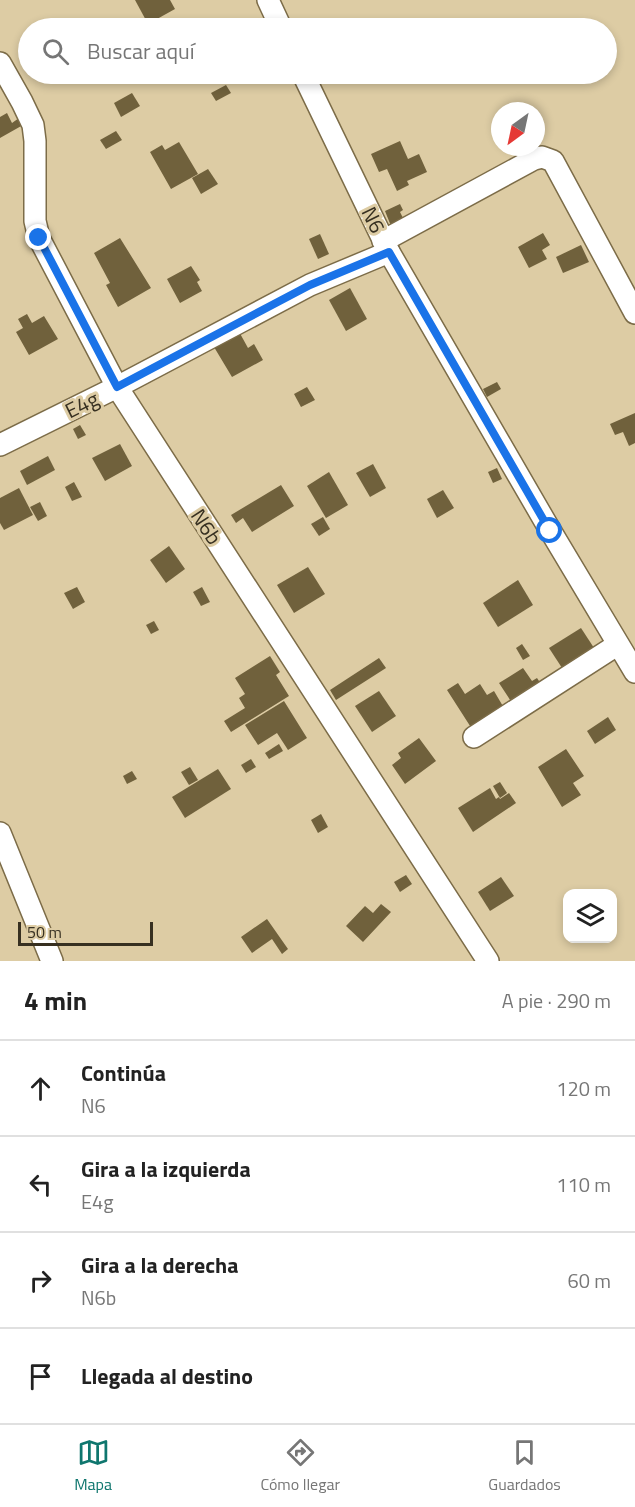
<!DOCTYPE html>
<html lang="es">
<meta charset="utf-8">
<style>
body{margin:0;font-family:"Titillium Web",sans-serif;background:#f2f2f2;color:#222}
.controls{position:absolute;right:18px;bottom:18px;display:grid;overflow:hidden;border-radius:12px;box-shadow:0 3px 9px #0003}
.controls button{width:54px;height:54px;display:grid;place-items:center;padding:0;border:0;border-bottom:2px solid #e0e0e0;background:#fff;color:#222;font:30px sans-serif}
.compass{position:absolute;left:491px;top:102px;width:54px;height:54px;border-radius:50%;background:#fff;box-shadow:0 3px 9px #0003;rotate:213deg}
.scale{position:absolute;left:18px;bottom:15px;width:135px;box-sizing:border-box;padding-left:6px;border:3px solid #373021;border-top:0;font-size:16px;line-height:21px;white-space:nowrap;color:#373021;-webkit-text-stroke:4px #ddcca4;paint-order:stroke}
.stop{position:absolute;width:18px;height:18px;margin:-14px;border:4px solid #1a73e8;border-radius:50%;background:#fff}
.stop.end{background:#1a73e8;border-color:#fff;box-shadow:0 2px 6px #0008}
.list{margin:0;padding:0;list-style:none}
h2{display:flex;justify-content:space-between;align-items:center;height:78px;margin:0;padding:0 24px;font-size:26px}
h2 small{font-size:20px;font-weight:400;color:#767676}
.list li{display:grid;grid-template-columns:39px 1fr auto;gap:18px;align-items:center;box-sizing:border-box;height:96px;padding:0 24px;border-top:2px solid #e0e0e0}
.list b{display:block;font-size:22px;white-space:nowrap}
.list p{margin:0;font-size:20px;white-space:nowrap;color:#767676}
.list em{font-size:20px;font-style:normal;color:#767676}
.icon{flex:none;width:33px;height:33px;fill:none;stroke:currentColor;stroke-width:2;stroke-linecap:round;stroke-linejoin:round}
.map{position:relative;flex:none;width:635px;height:961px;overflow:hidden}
.search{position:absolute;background:#fff;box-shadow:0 3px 9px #0003;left:18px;right:18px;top:18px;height:66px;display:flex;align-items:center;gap:15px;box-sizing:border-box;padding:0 21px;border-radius:33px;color:#767676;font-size:22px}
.sheet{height:462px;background:#fff}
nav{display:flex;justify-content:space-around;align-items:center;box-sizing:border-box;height:84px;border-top:2px solid #e0e0e0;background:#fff;font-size:16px;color:#767676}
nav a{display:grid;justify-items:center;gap:3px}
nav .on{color:#0f766e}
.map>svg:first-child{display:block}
</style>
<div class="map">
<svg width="635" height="961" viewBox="0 0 635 961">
<rect width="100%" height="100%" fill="#ddcca4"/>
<g fill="#70613c">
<polygon points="135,0 170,0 175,9 148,24"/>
<polygon points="226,85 231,93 216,101 211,93"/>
<polygon points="132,93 140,106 121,117 114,103"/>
<polygon points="7,113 12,123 19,118 23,125 0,138 0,117"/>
<polygon points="116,131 122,140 106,149 100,140"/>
<polygon points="400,141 408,159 419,154 427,172 407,181 409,185 397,191 387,169 379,172 371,154"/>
<polygon points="179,142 198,174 171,189 150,152 162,145 165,150"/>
<polygon points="208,169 218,184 201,194 192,178"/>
<polygon points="400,204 403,210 400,212 404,220 391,226 385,211"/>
<polygon points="543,233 550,245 542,250 547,259 529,268 518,247"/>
<polygon points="320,234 329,254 318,259 309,239"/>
<polygon points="120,238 151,288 118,307 106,285 110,283 94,253"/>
<polygon points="581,245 589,262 563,273 556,257"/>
<polygon points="191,266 200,280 197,282 202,291 180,303 167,279"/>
<polygon points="350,288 367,319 346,331 329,300"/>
<polygon points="27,314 32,323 44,316 58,339 29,355 16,332 23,328 18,319"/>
<polygon points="237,328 248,348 254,344 263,360 232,377 211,342"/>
<polygon points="497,382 501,389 487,397 483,389"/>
<polygon points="307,387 315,400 301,407 294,394"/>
<polygon points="635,413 635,443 629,446 623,432 615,435 610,424"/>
<polygon points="80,425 86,435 78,439 73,429"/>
<polygon points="120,444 132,466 105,481 92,458"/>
<polygon points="48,456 55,470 27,485 20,471"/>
<polygon points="373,464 386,488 370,497 356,473"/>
<polygon points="497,468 502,479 493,483 488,472"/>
<polygon points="329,472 348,505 326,518 307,486"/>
<polygon points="74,482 82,497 72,501 65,487"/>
<polygon points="281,485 294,506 252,532 243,518 236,523 231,515"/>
<polygon points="19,488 33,515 4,530 0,523 0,498"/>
<polygon points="443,490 454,508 437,518 427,499"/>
<polygon points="40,502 47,516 38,521 30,507"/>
<polygon points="323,517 330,529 319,536 311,524"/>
<polygon points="169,546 185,569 166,583 150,560"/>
<polygon points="308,567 325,594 294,613 277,585"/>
<polygon points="518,580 533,605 498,627 483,603"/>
<polygon points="77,587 85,602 73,609 64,593"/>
<polygon points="202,587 210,602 201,606 193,592"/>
<polygon points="154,621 159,630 151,634 146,625"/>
<polygon points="581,628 596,651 564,671 549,648"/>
<polygon points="522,644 530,656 523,660 516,648"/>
<polygon points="270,656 280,672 276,675 289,696 231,732 224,721 245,708 239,698 245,694 235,678"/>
<polygon points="379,658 386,668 336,700 330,690"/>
<polygon points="523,668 532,681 537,678 543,687 514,706 499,683"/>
<polygon points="458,683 465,694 480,684 487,695 494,691 504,708 472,729 447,690"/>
<polygon points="379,691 396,716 372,732 355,706"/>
<polygon points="284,701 307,738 288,750 277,733 258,745 245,725"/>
<polygon points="608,717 616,730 595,744 587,731"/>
<polygon points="419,738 436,761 405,784 392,765 401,758 398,753"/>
<polygon points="279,744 283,751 269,759 265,753"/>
<polygon points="566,749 584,776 573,783 581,795 562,807 538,767"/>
<polygon points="251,759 256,767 246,773 241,765"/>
<polygon points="190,767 198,780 189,785 181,772"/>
<polygon points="218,769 231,789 185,818 172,797"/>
<polygon points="132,771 137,779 127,784 123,776"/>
<polygon points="500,782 507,793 500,798 493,786"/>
<polygon points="490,788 496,799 499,797 500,799 509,793 516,803 473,832 458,808"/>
<polygon points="321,814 328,827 318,833 311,820"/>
<polygon points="406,875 412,884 400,892 394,882"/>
<polygon points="501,877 514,896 490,911 478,892"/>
<polygon points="381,904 391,912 363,942 346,926 365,906 373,913"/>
<polygon points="267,919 288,949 282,954 272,939 252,953 241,937"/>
</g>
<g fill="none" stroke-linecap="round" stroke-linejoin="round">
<defs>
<g id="street">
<polyline points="268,0 281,28"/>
<polyline points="0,63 22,102 33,125 35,141 35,221 39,238 117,387 488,961"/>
<polyline points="303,74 389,252 550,530 635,672"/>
<polyline points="383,241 534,159 542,157 553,161 635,313"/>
<polyline points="0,445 117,387 310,285 389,252"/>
<polyline points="474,737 617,645"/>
<polyline points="0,833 52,961"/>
</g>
</defs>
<use href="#street" stroke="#7c6c48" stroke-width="24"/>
<use href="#street" stroke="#fff" stroke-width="21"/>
</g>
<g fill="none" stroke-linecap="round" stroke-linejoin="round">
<polyline stroke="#1a73e8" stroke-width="8" points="39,238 117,387 310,285 389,252 550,531"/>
</g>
<g text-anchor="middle" stroke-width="6" stroke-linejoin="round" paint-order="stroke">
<g font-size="21" fill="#373021" stroke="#ddcca4">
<text transform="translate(373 220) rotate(64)" y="7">N6</text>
<text transform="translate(82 405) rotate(-26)" y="7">E4g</text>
<text transform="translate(206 527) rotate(57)" y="7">N6b</text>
</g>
</g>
</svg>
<div class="controls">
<button><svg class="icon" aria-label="layers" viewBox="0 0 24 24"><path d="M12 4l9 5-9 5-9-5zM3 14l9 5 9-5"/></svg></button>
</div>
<svg class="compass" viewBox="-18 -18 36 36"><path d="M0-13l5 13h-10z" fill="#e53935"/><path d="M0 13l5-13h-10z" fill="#767676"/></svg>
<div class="scale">50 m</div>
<div class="stop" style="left:550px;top:531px"></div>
<div class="stop end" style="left:39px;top:238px"></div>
<div class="search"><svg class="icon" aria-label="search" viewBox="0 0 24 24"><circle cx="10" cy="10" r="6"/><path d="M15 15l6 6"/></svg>Buscar aquí</div>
</div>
<section class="sheet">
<h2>4 min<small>A pie · 290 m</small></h2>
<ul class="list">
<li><svg class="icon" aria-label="ahead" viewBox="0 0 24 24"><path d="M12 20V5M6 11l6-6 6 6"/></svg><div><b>Continúa</b><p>N6</p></div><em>120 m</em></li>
<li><svg class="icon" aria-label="left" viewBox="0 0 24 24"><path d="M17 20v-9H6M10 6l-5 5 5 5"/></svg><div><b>Gira a la izquierda</b><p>E4g</p></div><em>110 m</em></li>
<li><svg class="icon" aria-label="right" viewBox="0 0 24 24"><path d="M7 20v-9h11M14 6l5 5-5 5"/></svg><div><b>Gira a la derecha</b><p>N6b</p></div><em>60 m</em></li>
<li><svg class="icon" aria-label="arrive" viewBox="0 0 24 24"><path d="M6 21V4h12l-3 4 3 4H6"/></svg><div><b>Llegada al destino</b></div></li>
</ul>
</section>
<nav>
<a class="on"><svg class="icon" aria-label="map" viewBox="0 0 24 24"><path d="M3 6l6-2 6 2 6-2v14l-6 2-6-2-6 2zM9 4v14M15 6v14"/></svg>Mapa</a>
<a><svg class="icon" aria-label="directions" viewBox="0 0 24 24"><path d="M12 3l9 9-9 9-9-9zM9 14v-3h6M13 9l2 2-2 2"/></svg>Cómo llegar</a>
<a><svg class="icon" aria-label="saved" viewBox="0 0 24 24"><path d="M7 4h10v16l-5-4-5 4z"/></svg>Guardados</a>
</nav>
